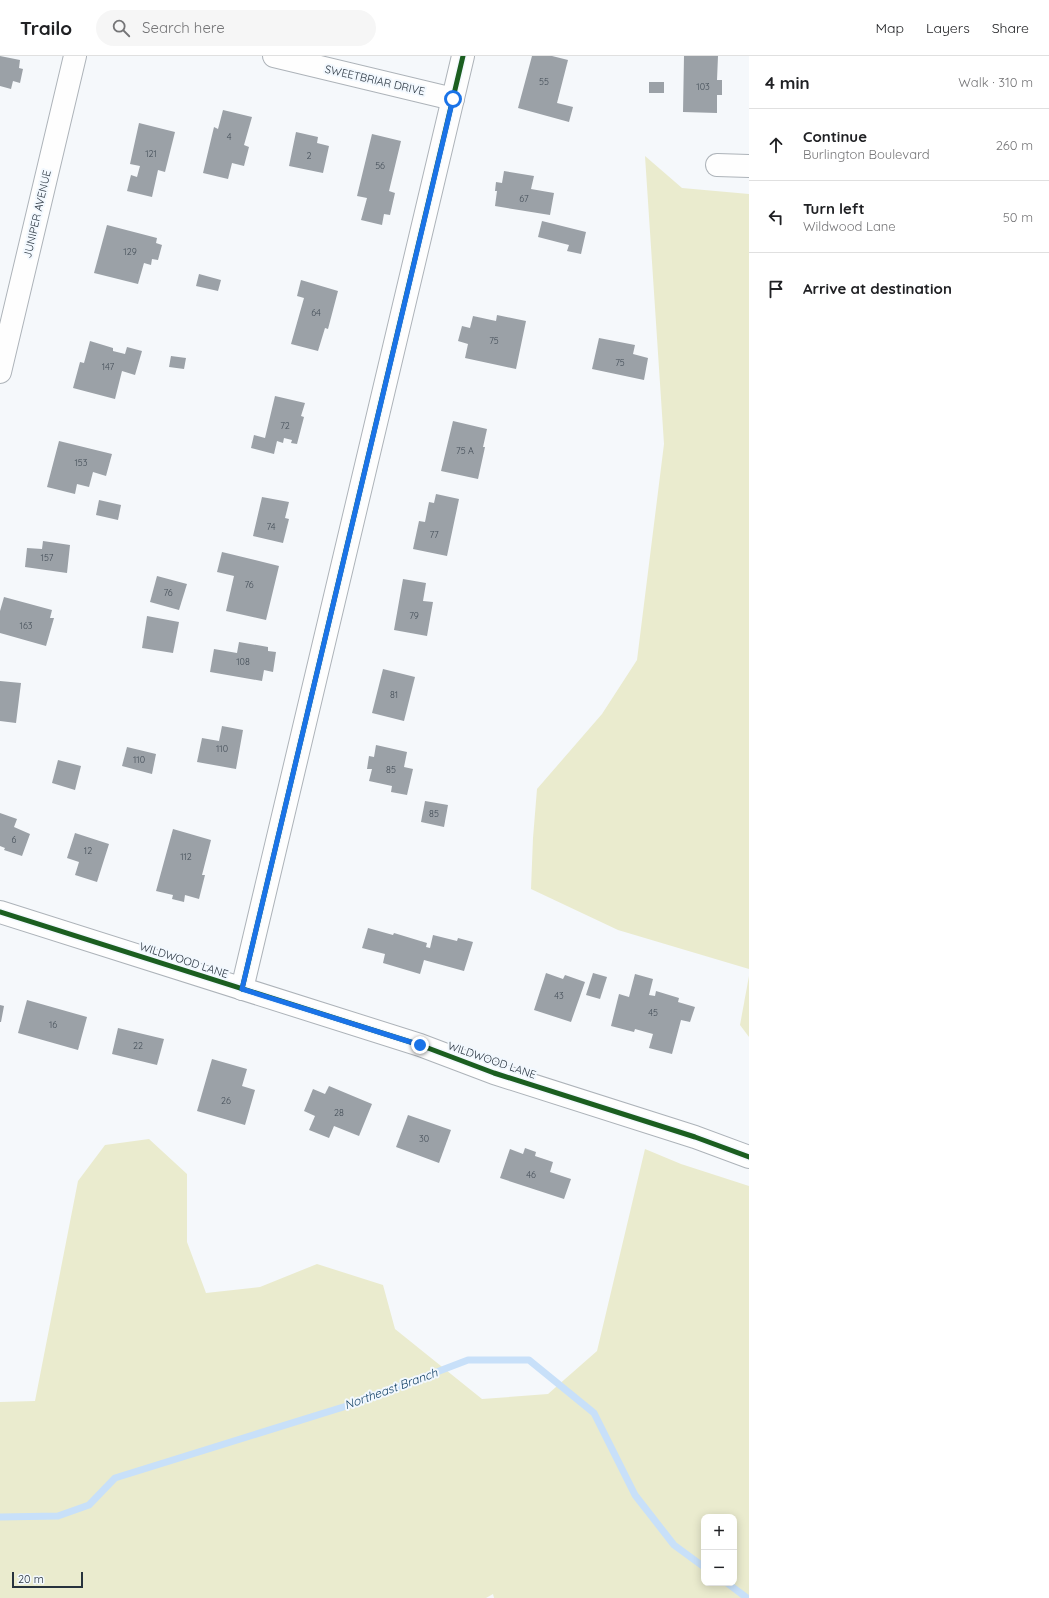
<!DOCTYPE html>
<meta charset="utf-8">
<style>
body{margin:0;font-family:Quicksand,sans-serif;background:#f6f6f6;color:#202124}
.controls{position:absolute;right:12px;bottom:12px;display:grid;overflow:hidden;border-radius:8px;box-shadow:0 2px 10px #0003}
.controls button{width:36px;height:36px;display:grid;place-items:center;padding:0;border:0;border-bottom:1px solid #e0e0e0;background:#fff;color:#202124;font:20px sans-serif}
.scale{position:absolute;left:12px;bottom:10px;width:71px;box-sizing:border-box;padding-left:4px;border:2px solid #27323d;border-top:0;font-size:11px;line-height:14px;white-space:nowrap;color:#27323d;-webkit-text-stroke:3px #f2f8fe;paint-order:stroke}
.stop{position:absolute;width:12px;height:12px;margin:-9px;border:3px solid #1a73e8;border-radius:50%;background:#fff}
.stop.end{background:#1a73e8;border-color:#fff;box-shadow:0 1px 4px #0008}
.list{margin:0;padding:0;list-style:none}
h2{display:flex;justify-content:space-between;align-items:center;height:52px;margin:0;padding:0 16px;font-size:17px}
h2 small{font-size:13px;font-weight:400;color:#757577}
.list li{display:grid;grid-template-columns:26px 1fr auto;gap:12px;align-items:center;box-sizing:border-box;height:72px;padding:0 16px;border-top:1px solid #e0e0e0}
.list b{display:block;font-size:15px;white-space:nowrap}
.list p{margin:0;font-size:13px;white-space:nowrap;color:#757577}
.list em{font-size:13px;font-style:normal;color:#757577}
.icon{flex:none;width:22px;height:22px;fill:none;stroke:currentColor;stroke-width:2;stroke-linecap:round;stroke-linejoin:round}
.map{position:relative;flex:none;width:749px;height:1542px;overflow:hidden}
header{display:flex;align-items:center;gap:24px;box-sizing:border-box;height:56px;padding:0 20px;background:#fff;border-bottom:1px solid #e0e0e0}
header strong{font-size:19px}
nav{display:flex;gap:22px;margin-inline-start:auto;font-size:14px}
.search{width:280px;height:36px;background:#f6f6f6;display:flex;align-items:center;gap:10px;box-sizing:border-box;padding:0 14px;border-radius:22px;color:#757577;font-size:15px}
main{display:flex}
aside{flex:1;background:#fff}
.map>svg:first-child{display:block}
</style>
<header>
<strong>Trailo</strong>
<div class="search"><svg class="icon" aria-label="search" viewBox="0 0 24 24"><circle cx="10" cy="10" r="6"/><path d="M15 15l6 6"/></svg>Search here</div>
<nav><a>Map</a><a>Layers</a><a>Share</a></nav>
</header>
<main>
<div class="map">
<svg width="749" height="1542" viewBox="0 0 749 1542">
<rect width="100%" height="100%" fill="#f5f8fb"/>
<g fill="#eaebce" fill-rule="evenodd">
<polygon points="645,100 682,132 749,138 749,913 618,874 531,833 533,782 537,733 602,658 637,604 664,388"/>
<polygon points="749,920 749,981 740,969"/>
<path d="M149 1083 187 1118V1186L206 1237 260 1231 317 1208 383 1229 395 1273 482 1343 548 1338 597 1295 645 1093 681 1108 749 1130V1542H494L493 1538 486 1542H0V1346L35 1345 78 1125 105 1089ZM704 1461H734V1527H704Z"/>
</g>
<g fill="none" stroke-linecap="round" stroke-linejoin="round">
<g stroke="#c8e0f9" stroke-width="7">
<polyline points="0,1461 58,1460 89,1449 115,1422 353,1348 468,1304 529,1304 594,1357 635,1439 674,1489 704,1511"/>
<polyline points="727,1527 747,1542"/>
</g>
</g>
<g fill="#9ba1a7">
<polygon points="0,0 20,4 19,12 23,13 20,27 13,25 11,33 0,30"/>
<polygon points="532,0 552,0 568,4 557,47 573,51 569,66 518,52"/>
<polygon points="684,0 718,0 717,24 722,24 722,39 717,39 717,57 683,56"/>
<rect x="649" y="26" width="15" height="11"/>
<polygon points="223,54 252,61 244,89 249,91 244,110 232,107 228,123 203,117 214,71 218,73"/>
<polygon points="139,67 175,76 165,116 158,114 152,141 127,135 131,119 137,121 140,110 130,108"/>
<polygon points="296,76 318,81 317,87 329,90 323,117 289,110"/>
<polygon points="372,78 401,85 389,135 395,137 390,159 384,158 382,169 361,164 367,142 357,140"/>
<polygon points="504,115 534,120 531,133 554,137 550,159 495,150 497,135 495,135 496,126 502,127"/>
<polygon points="542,165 586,176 581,198 567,195 569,189 538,181"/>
<polygon points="107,169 157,182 156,187 162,189 158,204 152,203 151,209 144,207 138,228 94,217"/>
<polygon points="199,218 221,224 218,235 196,230"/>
<polygon points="301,224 338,235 328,273 325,272 318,295 291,288 304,242 297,240"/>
<polygon points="497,259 526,265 516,313 465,302 468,288 458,285 462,270 470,272 473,260 496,265"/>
<polygon points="599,282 635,289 633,298 648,302 644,324 592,313"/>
<polygon points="90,285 113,292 113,295 125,298 127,291 142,295 135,319 122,315 115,343 73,332 80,306 84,307"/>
<polygon points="171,300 186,302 184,313 169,311"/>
<polygon points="275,340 305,347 301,360 304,361 297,388 291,387 292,384 284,382 283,387 277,385 274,398 251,392 254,379 265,382"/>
<polygon points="453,365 487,373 483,391 485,391 478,423 441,415"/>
<polygon points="59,385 112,398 106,420 93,416 89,431 77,428 75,438 47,431"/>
<polygon points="436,438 459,443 447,500 413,493 419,465 425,466 429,446 434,447"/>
<polygon points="262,441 289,446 285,462 289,463 283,487 253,480"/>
<polygon points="99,444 121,449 118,464 96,459"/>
<polygon points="43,485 70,489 67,517 25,511 27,492 42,493"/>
<polygon points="222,496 279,510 266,564 226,555 234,520 217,516"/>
<polygon points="157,520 187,528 179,554 150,546"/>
<polygon points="403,523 426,527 423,545 433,546 427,580 394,574"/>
<polygon points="4,541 52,554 50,562 54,562 46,590 0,577 0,555"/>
<polygon points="147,560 179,566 173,597 142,592"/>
<polygon points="239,586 268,591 268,595 276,596 273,616 264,614 262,625 210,616 214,593 237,597"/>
<polygon points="383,613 415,621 404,665 372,657"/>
<polygon points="0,625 21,627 16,667 0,665"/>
<polygon points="222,670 243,674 236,713 197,706 202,682 219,685"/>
<polygon points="376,689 407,696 404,711 413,713 407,739 391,736 392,730 369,725 372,713 367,713 369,700 374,701"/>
<polygon points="127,691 156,698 152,718 122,710"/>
<polygon points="58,704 81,710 75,734 52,727"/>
<polygon points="425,745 448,749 444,771 421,766"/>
<polygon points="0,757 17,763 14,771 30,778 22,800 4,794 5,792 0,790"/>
<polygon points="173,773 211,784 202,819 205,819 199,843 185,839 184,846 172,843 173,839 156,835"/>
<polygon points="75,777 109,788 97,826 75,819 79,806 67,802"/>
<polygon points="368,872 393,879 394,877 427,887 426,891 430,892 433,879 457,885 458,882 473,886 464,915 424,904 420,918 383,907 385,898 362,892"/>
<polygon points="546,917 563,923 565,919 585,926 571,966 534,954"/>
<polygon points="593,917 607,921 600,943 586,939"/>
<polygon points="635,918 653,923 649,939 655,940 656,935 679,942 678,946 695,951 690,966 681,964 672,998 649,992 653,978 635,973 634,976 611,970 619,938 629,941"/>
<polygon points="27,944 87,961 78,994 18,977"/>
<polygon points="0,949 4,950 1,966 0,966"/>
<polygon points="118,972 164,983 157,1009 112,998"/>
<polygon points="212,1003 247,1013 242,1030 255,1034 245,1069 197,1055"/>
<polygon points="329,1030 372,1048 359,1080 334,1070 329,1082 309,1074 315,1060 304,1055 313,1033 325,1038"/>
<polygon points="408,1059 451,1074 439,1107 396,1091"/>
<polygon points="525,1092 536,1096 535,1100 553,1106 550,1116 571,1123 564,1143 500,1122 510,1093 523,1098"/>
</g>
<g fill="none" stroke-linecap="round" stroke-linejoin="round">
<defs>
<g id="minor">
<polyline points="274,0 453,43"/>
<polyline points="717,109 749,110"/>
<polyline points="0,316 75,0"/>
<polyline points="0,856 420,989 494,1017 695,1081 749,1101"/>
<polyline points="242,933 463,0"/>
</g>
</defs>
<use href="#minor" stroke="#adb3b9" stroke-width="24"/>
<use href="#minor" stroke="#fefefe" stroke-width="22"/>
<defs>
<g id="cycleway">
<polyline points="0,856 420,989 494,1017 695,1081 749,1101"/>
<polyline points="242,933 463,0"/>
</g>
</defs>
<use href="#cycleway" stroke="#f2f8fe" stroke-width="8"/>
<use href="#cycleway" stroke="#1b5e20" stroke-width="5"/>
</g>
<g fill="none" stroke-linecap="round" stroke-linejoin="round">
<polyline stroke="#1a73e8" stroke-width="5" points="420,989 242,933 453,43"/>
</g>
<g text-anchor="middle" stroke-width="4" stroke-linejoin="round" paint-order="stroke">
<g font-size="9" fill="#444e58">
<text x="544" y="29">55</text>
<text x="703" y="34">103</text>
<text x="229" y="84">4</text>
<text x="151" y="101">121</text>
<text x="309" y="103">2</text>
<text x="380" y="113">56</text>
<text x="524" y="146">67</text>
<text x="130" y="199">129</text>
<text x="316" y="260">64</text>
<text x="494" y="288">75</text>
<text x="620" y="310">75</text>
<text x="108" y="314">147</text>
<text x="285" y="373">72</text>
<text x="465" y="398">75 A</text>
<text x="81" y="410">153</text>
<text x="271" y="474">74</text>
<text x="434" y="482">77</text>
<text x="47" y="505">157</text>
<text x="249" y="532">76</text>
<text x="168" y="540">76</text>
<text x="414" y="563">79</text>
<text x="26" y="573">163</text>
<text x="243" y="609">108</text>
<text x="394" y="642">81</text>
<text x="222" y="696">110</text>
<text x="139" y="707">110</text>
<text x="391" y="717">85</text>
<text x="434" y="761">85</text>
<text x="14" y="787">6</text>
<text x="88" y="798">12</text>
<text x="186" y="804">112</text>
<text x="559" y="943">43</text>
<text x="653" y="960">45</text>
<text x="53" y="972">16</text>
<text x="138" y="993">22</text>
<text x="226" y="1048">26</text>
<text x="339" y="1060">28</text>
<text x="424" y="1086">30</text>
<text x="531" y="1122">46</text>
</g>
<g font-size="11" fill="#27323d" stroke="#f2f8fe">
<text transform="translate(375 24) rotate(13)" y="4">SWEETBRIAR DRIVE</text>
<text transform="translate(37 158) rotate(-77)" y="4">JUNIPER AVENUE</text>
<text transform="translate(184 904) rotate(18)" y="4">WILDWOOD LANE</text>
<text transform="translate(492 1004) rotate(19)" y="4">WILDWOOD LANE</text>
</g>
<g font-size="12" font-style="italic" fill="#08385e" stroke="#f2f8fe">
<text transform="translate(391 1333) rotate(-20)" y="4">Northeast Branch</text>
</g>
</g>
</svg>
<div class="controls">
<button>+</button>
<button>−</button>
</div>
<div class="scale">20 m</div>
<div class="stop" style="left:453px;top:43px"></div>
<div class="stop end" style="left:420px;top:989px"></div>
</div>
<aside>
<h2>4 min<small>Walk · 310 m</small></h2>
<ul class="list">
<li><svg class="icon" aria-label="ahead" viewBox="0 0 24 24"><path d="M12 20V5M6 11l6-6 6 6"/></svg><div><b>Continue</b><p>Burlington Boulevard</p></div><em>260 m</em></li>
<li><svg class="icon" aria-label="left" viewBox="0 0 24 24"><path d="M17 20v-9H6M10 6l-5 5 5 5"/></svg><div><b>Turn left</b><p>Wildwood Lane</p></div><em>50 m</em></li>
<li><svg class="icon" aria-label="arrive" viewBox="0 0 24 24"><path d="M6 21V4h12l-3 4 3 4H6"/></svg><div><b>Arrive at destination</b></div></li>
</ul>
</aside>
</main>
